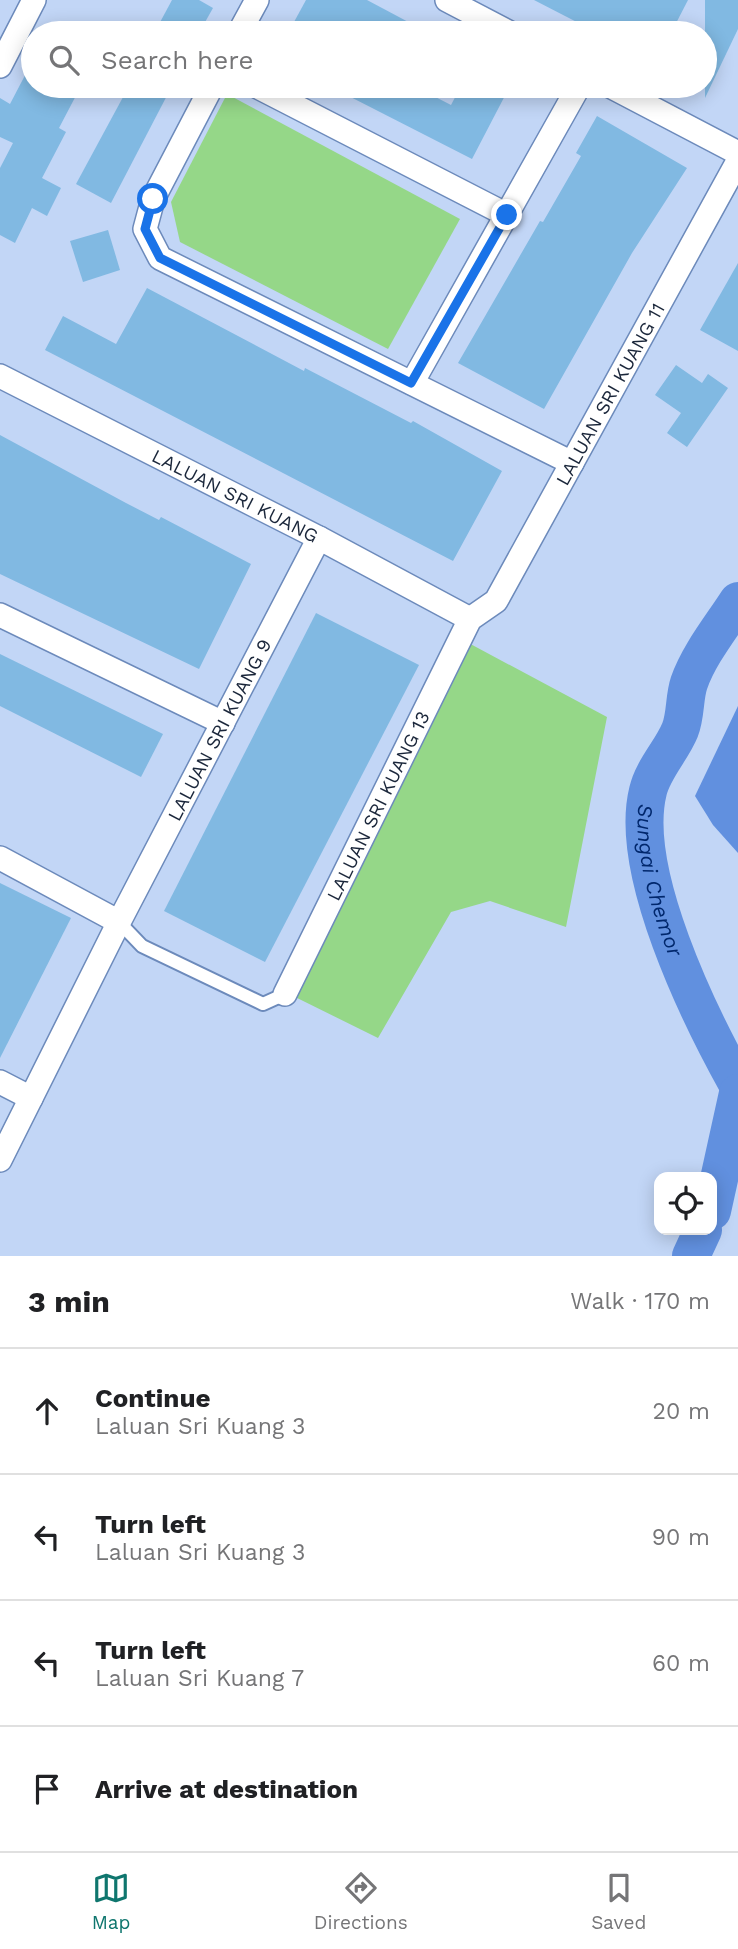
<!DOCTYPE html>
<meta charset="utf-8">
<style>
body{margin:0;font-family:"Work Sans",sans-serif;background:#f2f2f2;color:#202124}
.controls{position:absolute;right:21px;bottom:21px;display:grid;overflow:hidden;border-radius:14px;box-shadow:0 4px 18px #0003}
.controls button{width:63px;height:63px;display:grid;place-items:center;padding:0;border:0;border-bottom:2px solid #e0e0e0;background:#fff;color:#202124;font:35px sans-serif}
.stop{position:absolute;width:21px;height:21px;margin:-16px;border:5px solid #1a73e8;border-radius:50%;background:#fff}
.stop.end{background:#1a73e8;border-color:#fff;box-shadow:0 2px 7px #0008}
.list{margin:0;padding:0;list-style:none}
h2{display:flex;justify-content:space-between;align-items:center;height:91px;margin:0;padding:0 28px;font-size:30px}
h2 small{font-size:23px;font-weight:400;color:#757577}
.list li{display:grid;grid-template-columns:46px 1fr auto;gap:21px;align-items:center;box-sizing:border-box;height:126px;padding:0 28px;border-top:2px solid #e0e0e0}
.list b{display:block;font-size:26px;white-space:nowrap}
.list p{margin:0;font-size:23px;white-space:nowrap;color:#757577}
.list em{font-size:23px;font-style:normal;color:#757577}
.icon{flex:none;width:38px;height:38px;fill:none;stroke:currentColor;stroke-width:2;stroke-linecap:round;stroke-linejoin:round}
.map{position:relative;flex:none;width:738px;height:1256px;overflow:hidden}
.search{position:absolute;background:#fff;box-shadow:0 4px 18px #0003;left:21px;right:21px;top:21px;height:77px;display:flex;align-items:center;gap:18px;box-sizing:border-box;padding:0 24px;border-radius:38px;color:#757577;font-size:26px}
.sheet{height:595px;background:#fff}
nav{display:flex;justify-content:space-around;align-items:center;box-sizing:border-box;height:98px;border-top:2px solid #e0e0e0;background:#fff;font-size:19px;color:#757577}
nav a{display:grid;justify-items:center;gap:4px}
nav .on{color:#0f766e}
.map>svg:first-child{display:block}
</style>
<div class="map">
<svg width="738" height="1256" viewBox="0 0 738 1256">
<rect width="100%" height="100%" fill="#c2d6f6"/>
<g fill="#95d788">
<polygon points="227,94 460,219 388,349 180,242 171,202"/>
<polygon points="463,640 607,717 566,927 490,901 451,912 378,1038 289,994"/>
</g>
<polygon fill="#6190df" points="738,706 738,853 713,825 695,796"/>
<g fill="none" stroke-linecap="round" stroke-linejoin="round">
<g stroke="#6190df" stroke-width="38">
<path id="s1" d="M738 601C722 626 699 654 689 683 684 698 686 715 680 730 672 750 653 769 648 791 628 871 699 1015 738 1085"/>
<polyline points="712,1211 738,1093"/>
<polyline points="691,1256 703,1230"/>
</g>
</g>
<g fill="#81b9e2">
<polygon points="172,0 199,0 213,8 199,33 171,33 158,26"/>
<polygon points="306,0 367,0 429,33 288,33"/>
<polygon points="534,0 688,0 671,33 598,33"/>
<polygon points="705,0 738,0 738,29 705,98"/>
<polygon points="33,60 33,86 81,86 59,128 66,132 42,178 61,188 47,216 32,208 15,243 0,235 0,168 13,143 0,137 0,98 10,104"/>
<polygon points="129,86 172,86 111,203 76,184"/>
<polygon points="329,86 414,86 451,105 461,86 510,86 472,159"/>
<polygon points="597,116 687,168 632,253 544,409 458,363 540,221 543,222 581,156 576,153"/>
<polygon points="108,230 120,270 83,282 70,241"/>
<polygon points="738,263 738,351 700,330"/>
<polygon points="147,288 304,371 305,368 411,423 413,421 502,471 453,561 45,350 63,316 116,344"/>
<polygon points="676,365 702,383 708,374 728,388 687,447 667,433 681,413 655,395"/>
<polygon points="0,435 126,503 159,520 161,517 251,564 199,669 0,574"/>
<polygon points="316,613 419,665 265,962 164,911"/>
<polygon points="0,654 163,734 141,777 0,706"/>
<polygon points="0,883 71,918 0,1058"/>
</g>
<g fill="none" stroke-linecap="round" stroke-linejoin="round">
<defs>
<polyline id="service" points="119,922 142,946 263,1004 285,994"/>
<g id="minor">
<polyline points="447,0 510,33"/>
<polyline points="239,33 257,0"/>
<polyline points="0,66 34,0"/>
<polyline points="212,86 153,199 145,229 160,258 572,463"/>
<polyline points="256,86 507,215"/>
<polyline points="610,86 738,153"/>
<path id="s2" d="M0 376 319 538 470 619"/>
<polyline points="412,383 579,86"/>
<polyline points="0,615 223,723"/>
<polyline points="0,858 119,922"/>
<path id="s3" d="M285 994 470 619 496 601 738 161"/>
<polyline points="0,1082 31,1098"/>
<path id="s4" d="M0 1160 119 922 319 538"/>
</g>
</defs>
<use href="#service" stroke="#6c8abb" stroke-width="16"/>
<use href="#minor" stroke="#6c8abb" stroke-width="26"/>
<use href="#service" stroke="#fff" stroke-width="12"/>
<use href="#minor" stroke="#fff" stroke-width="23"/>
</g>
<g fill="none" stroke-linecap="round" stroke-linejoin="round">
<polyline stroke="#1a73e8" stroke-width="9" points="153,199 145,229 160,258 411,383 507,215"/>
</g>
<g text-anchor="middle" stroke-width="7" stroke-linejoin="round" paint-order="stroke">
<g font-size="19" fill="#1a263a" stroke="#c2d6f6">
<text dy="7" stroke="none"><textPath href="#s3" startOffset="686">LALUAN SRI KUANG 11</textPath></text>
<text dy="7" stroke="none"><textPath href="#s2" startOffset="264">LALUAN SRI KUANG</textPath></text>
<text dy="7" stroke="none"><textPath href="#s4" startOffset="483">LALUAN SRI KUANG 9</textPath></text>
<text dy="7" stroke="none"><textPath href="#s3" startOffset="210">LALUAN SRI KUANG 13</textPath></text>
</g>
<g font-size="21" font-style="italic" fill="#00276c" stroke="#c2d6f6">
<text dy="7" stroke="none"><textPath href="#s1" startOffset="304">Sungai Chemor</textPath></text>
</g>
</g>
</svg>
<div class="controls">
<button><svg class="icon" aria-label="locate" viewBox="0 0 24 24"><circle cx="12" cy="12" r="6"/><path d="M12 2v4M12 18v4M2 12h4M18 12h4"/></svg></button>
</div>
<div class="stop" style="left:153px;top:199px"></div>
<div class="stop end" style="left:507px;top:215px"></div>
<div class="search"><svg class="icon" aria-label="search" viewBox="0 0 24 24"><circle cx="10" cy="10" r="6"/><path d="M15 15l6 6"/></svg>Search here</div>
</div>
<section class="sheet">
<h2>3 min<small>Walk · 170 m</small></h2>
<ul class="list">
<li><svg class="icon" aria-label="ahead" viewBox="0 0 24 24"><path d="M12 20V5M6 11l6-6 6 6"/></svg><div><b>Continue</b><p>Laluan Sri Kuang 3</p></div><em>20 m</em></li>
<li><svg class="icon" aria-label="left" viewBox="0 0 24 24"><path d="M17 20v-9H6M10 6l-5 5 5 5"/></svg><div><b>Turn left</b><p>Laluan Sri Kuang 3</p></div><em>90 m</em></li>
<li><svg class="icon" aria-label="left" viewBox="0 0 24 24"><path d="M17 20v-9H6M10 6l-5 5 5 5"/></svg><div><b>Turn left</b><p>Laluan Sri Kuang 7</p></div><em>60 m</em></li>
<li><svg class="icon" aria-label="arrive" viewBox="0 0 24 24"><path d="M6 21V4h12l-3 4 3 4H6"/></svg><div><b>Arrive at destination</b></div></li>
</ul>
</section>
<nav>
<a class="on"><svg class="icon" aria-label="map" viewBox="0 0 24 24"><path d="M3 6l6-2 6 2 6-2v14l-6 2-6-2-6 2zM9 4v14M15 6v14"/></svg>Map</a>
<a><svg class="icon" aria-label="directions" viewBox="0 0 24 24"><path d="M12 3l9 9-9 9-9-9zM9 14v-3h6M13 9l2 2-2 2"/></svg>Directions</a>
<a><svg class="icon" aria-label="saved" viewBox="0 0 24 24"><path d="M7 4h10v16l-5-4-5 4z"/></svg>Saved</a>
</nav>
